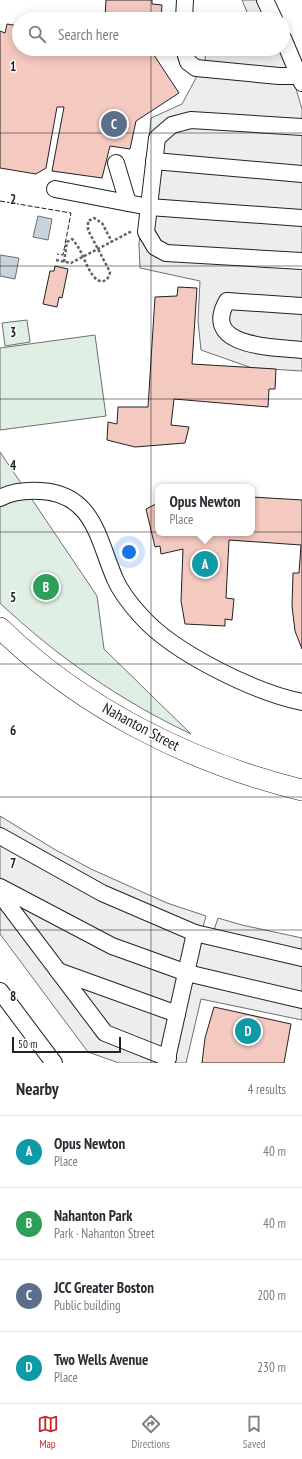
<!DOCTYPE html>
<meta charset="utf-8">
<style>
body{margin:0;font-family:"PT Sans Narrow",sans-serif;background:#f7f7f7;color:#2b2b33}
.scale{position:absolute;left:12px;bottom:10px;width:109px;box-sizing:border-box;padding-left:4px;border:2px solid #222;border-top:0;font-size:11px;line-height:14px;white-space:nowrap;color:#222;-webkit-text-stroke:3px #fff;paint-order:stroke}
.you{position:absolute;left:129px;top:552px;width:14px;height:14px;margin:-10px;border:3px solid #fff;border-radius:50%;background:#1a73e8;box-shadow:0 0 0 6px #1a73e833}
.badge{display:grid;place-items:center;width:26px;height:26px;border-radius:50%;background:#c62828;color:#fff;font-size:13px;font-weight:700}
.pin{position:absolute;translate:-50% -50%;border:2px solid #fff;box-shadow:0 1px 4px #0006}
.popup{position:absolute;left:155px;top:484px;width:100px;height:52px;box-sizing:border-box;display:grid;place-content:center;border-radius:8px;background:#fff;filter:drop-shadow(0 1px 3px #0005);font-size:13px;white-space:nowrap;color:#7c7c81}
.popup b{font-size:15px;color:#2b2b33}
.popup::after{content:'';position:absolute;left:50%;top:100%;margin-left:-8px;border:8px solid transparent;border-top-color:#fff}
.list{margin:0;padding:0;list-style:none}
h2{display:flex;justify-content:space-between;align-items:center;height:52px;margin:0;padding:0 16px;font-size:17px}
h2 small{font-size:13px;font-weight:400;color:#7c7c81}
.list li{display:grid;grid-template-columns:26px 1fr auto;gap:12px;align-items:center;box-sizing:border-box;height:72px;padding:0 16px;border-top:1px solid #e1e1e2}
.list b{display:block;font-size:15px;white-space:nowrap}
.list p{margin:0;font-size:13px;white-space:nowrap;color:#7c7c81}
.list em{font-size:13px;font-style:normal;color:#7c7c81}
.icon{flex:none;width:22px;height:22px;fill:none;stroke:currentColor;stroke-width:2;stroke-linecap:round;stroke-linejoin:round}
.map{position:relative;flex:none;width:302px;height:1063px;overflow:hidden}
.search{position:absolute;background:#fff;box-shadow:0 2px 10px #0003;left:12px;right:12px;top:12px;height:44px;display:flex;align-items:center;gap:10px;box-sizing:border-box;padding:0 14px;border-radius:22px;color:#7c7c81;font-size:15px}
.sheet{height:340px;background:#fff}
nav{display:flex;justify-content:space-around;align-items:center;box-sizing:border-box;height:56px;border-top:1px solid #e1e1e2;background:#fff;font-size:11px;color:#7c7c81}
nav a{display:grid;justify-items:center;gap:2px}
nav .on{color:#c62828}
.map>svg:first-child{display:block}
</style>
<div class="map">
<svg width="302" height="1063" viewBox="0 0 302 1063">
<rect width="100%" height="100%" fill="#fff"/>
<g fill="#e0efe3" stroke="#6f6f6f">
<polygon points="27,320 30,342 5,346 2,323"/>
<polygon points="95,335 106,416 0,430 0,348"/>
<path d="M0 452 97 596 104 649 191 734C121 701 56 656 0 603Z"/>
</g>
<g fill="#ededed" stroke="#6f6f6f">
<polygon points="242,0 256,0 265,19 250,19"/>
<polygon points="206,49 279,49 294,82 302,109 302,371 252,368 201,350 198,321 200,281 140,268 139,244 151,118 182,104 205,61"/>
<polygon points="0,816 54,849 91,869 167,903 206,916 203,927 214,930 218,918 242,925 302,938 302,1020 201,999 186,1063 119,1063 88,1052 0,934"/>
</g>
<g fill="#c7d3dd" stroke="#6f6f6f">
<polygon points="38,216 52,219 48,240 33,237"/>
<polygon points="0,255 19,258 15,279 0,276"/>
</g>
<g fill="#f3c9c0" stroke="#222">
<polygon points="106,0 152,0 152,4 162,5 161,19 105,19"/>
<polygon points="7,24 19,26 19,49 150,49 179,93 136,121 130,149 110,146 102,178 52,171 64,107 57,107 46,168 36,174 0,168 0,31 5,33"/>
<polygon points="55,266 68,269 62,298 59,297 57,307 43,304 50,271 54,271"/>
<polygon points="178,287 197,288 192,364 276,369 275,389 269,389 268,407 174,399 171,425 189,427 185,443 135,447 107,440 108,422 117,424 118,407 148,407 155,297 177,296"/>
<polygon points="252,497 302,500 302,649 295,631 292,606 293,573 299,573 301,545 229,540 226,598 234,599 232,620 225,619 225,626 185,624 181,601 183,549 161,554 160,546 155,547 146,509 158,503 158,533 252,533"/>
<polygon points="214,1007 291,1024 284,1063 202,1063 205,1038"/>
</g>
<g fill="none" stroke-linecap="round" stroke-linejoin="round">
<defs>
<g id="minor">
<polyline points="265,0 274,19"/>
<polyline points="184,19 185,0"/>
<polyline points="283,38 302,83"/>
<polyline points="184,49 188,62 196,68 279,76 299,76"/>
<polyline points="302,127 191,120 172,125 157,138 146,232 155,247 166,253 302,261"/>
<polyline points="154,161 302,174"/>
<polyline points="116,163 128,203 149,207 302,218"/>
<polyline points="55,189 128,203"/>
<path d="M302 306 227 301C200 348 275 347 302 350"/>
<path d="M0 498C13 491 27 490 41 491 94 494 98 540 115 579 121 593 131 605 141 616 174 653 254 692 302 702"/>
<polyline points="0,836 102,893 195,933 302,958"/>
<polyline points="0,887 112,946 187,973 302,1000"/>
<polyline points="0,894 105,1033 168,1058"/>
<polyline points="58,971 177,1014"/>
<polyline points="0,991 54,1063"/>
<polyline points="166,1063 195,933"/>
</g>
<path id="major" d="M0 628C82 708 191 763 302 790"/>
</defs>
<use href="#minor" stroke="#222" stroke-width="18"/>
<use href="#major" stroke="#222" stroke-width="22"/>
<g stroke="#646464" stroke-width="2.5" stroke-dasharray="3 2" stroke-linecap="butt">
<polyline points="56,260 71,263 132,231"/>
<path d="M64 262 67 242 72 239C83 250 85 267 95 278 102 285 109 280 110 272L88 230V221L94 218 102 223 112 242"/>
</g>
<use href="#minor" stroke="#fff" stroke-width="16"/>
<use href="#major" stroke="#fff" stroke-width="21"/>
<polyline stroke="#222" stroke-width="1" stroke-dasharray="5 2" stroke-linecap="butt" points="0,201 71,213 63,255 57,254"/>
</g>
<path fill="none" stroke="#222" stroke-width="1" stroke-opacity="0.55" d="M151 0V19M151 49V1063M0 133H302M0 266H302M0 399H302M0 532H302M0 664H302M0 797H302M0 930H302"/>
<g text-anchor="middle" stroke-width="3" stroke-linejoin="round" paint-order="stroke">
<g font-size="15" fill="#222" stroke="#fff">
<text transform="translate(141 727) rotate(28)" y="5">Nahanton Street</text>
</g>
</g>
<g font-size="13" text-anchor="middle" font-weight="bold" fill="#222" stroke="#fff" stroke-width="3" stroke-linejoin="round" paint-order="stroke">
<text x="13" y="71">1</text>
<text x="13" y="204">2</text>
<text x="13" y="337">3</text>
<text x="13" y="470">4</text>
<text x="13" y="602">5</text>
<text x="13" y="735">6</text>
<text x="13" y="868">7</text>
<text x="13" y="1001">8</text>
</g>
</svg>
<div class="scale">50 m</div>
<div class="you"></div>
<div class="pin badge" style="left:205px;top:564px;background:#0f9aa8">A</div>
<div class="popup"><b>Opus Newton</b>Place</div>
<div class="pin badge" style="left:46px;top:587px;background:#2e9e5b">B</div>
<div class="pin badge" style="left:114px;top:124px;background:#5c6f8a">C</div>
<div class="pin badge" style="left:248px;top:1031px;background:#0f9aa8">D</div>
<div class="search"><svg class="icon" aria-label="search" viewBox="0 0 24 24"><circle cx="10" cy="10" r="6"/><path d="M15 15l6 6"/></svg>Search here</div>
</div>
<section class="sheet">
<h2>Nearby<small>4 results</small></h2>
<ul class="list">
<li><span class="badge" style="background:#0f9aa8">A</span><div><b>Opus Newton</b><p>Place</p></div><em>40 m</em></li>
<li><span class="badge" style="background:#2e9e5b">B</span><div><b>Nahanton Park</b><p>Park · Nahanton Street</p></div><em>40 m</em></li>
<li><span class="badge" style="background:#5c6f8a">C</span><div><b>JCC Greater Boston</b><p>Public building</p></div><em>200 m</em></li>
<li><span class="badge" style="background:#0f9aa8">D</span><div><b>Two Wells Avenue</b><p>Place</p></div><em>230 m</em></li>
</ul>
</section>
<nav>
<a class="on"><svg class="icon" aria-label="map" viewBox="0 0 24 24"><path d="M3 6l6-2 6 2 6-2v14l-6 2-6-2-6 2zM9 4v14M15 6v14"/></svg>Map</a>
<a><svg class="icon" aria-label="directions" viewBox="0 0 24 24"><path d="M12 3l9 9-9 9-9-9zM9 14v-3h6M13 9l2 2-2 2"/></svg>Directions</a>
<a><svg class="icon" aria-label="saved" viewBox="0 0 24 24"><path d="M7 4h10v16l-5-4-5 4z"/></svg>Saved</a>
</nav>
